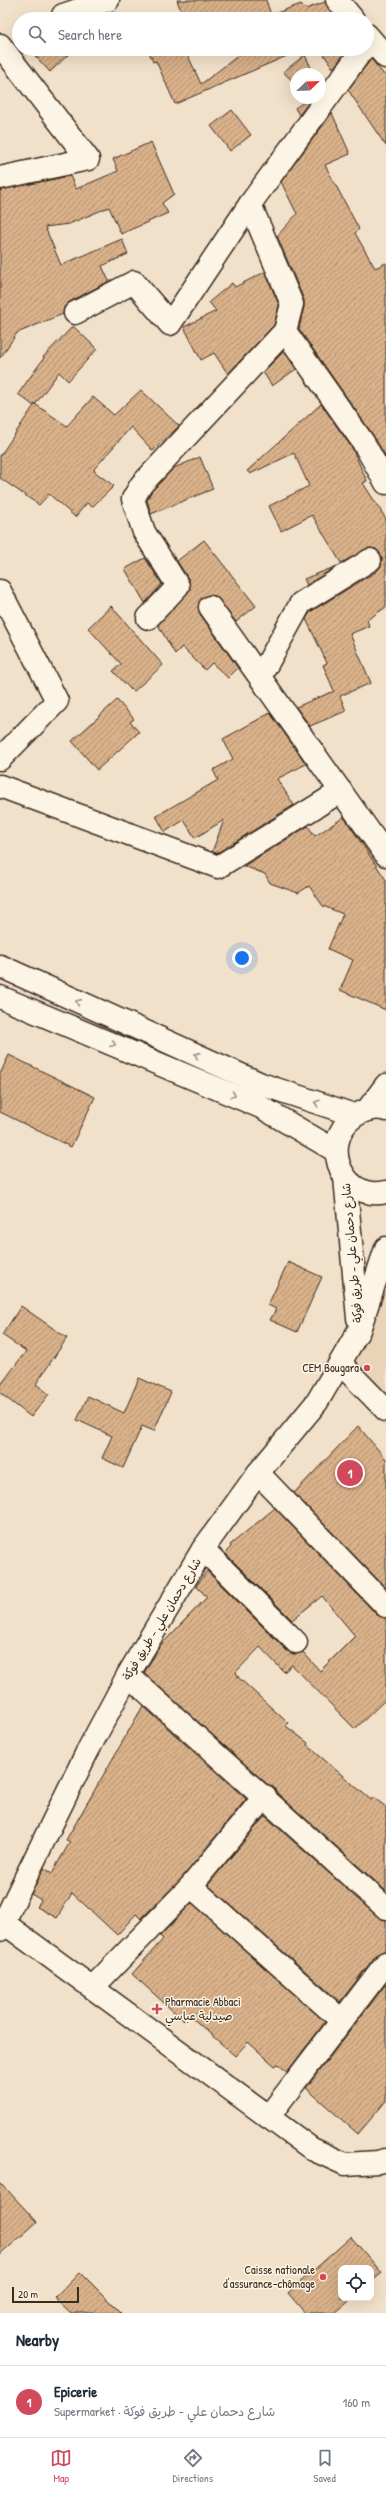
<!DOCTYPE html>
<meta charset="utf-8">
<style>
body{margin:0;font-family:"Patrick Hand","Playpen Sans Arabic",sans-serif;background:#f6f6f7;color:#1f2937}
.controls{position:absolute;right:12px;bottom:12px;display:grid;overflow:hidden;border-radius:8px;box-shadow:0 4px 16px #0002}
.controls button{width:36px;height:36px;display:grid;place-items:center;padding:0;border:0;border-bottom:1px solid #e0e1e3;background:#fff;color:#1f2937;font:20px sans-serif}
.compass{position:absolute;left:290px;top:68px;width:36px;height:36px;border-radius:50%;background:#fff;box-shadow:0 4px 16px #0002;rotate:67deg}
.scale{position:absolute;left:12px;bottom:10px;width:67px;box-sizing:border-box;padding-left:4px;border:2px solid #3b2a1e;border-top:0;font-size:11px;line-height:14px;white-space:nowrap;color:#3b2a1e;-webkit-text-stroke:3px #fcf5e5;paint-order:stroke}
.you{position:absolute;left:242px;top:958px;width:14px;height:14px;margin:-10px;border:3px solid #fff;border-radius:50%;background:#1a73e8;box-shadow:0 0 0 6px #1a73e833}
.badge{display:grid;place-items:center;width:26px;height:26px;border-radius:50%;background:#d1495b;color:#fff;font-size:13px;font-weight:700}
.pin{position:absolute;translate:-50% -50%;border:2px solid #fff;box-shadow:0 1px 4px #0006}
.list{margin:0;padding:0;list-style:none}
h2{display:flex;justify-content:space-between;align-items:center;height:52px;margin:0;padding:0 16px;font-size:17px}
h2 small{font-size:13px;font-weight:400;color:#747a83}
.list li{display:grid;grid-template-columns:26px 1fr auto;gap:12px;align-items:center;box-sizing:border-box;height:72px;padding:0 16px;border-top:1px solid #e0e1e3}
.list b{display:block;font-size:15px;white-space:nowrap}
.list p{margin:0;font-size:13px;white-space:nowrap;color:#747a83}
.list em{font-size:13px;font-style:normal;color:#747a83}
.icon{flex:none;width:22px;height:22px;fill:none;stroke:currentColor;stroke-width:2;stroke-linecap:round;stroke-linejoin:round}
.map{position:relative;flex:none;width:386px;height:2313px;overflow:hidden}
.search{position:absolute;background:#fff;box-shadow:0 4px 16px #0002;left:12px;right:12px;top:12px;height:44px;display:flex;align-items:center;gap:10px;box-sizing:border-box;padding:0 14px;border-radius:22px;color:#747a83;font-size:15px}
.sheet{height:124px;background:#fff}
nav{display:flex;justify-content:space-around;align-items:center;box-sizing:border-box;height:56px;border-top:1px solid #e0e1e3;background:#fff;font-size:11px;color:#747a83}
nav a{display:grid;justify-items:center;gap:2px}
nav .on{color:#d1495b}
.map>svg:first-child{display:block}
</style>
<div class="map">
<svg width="386" height="2313" viewBox="0 0 386 2313">
<defs>
<pattern id="building-hatch" width="6" height="6" patternUnits="userSpaceOnUse"><rect width="6" height="6" fill="#d9b28a"/><path d="M-1 1l2-2M0 6l6-6M5 7l2-2" fill="none" stroke="#b19170"/></pattern>
</defs>
<rect width="100%" height="100%" fill="#f2e1ca"/>
<filter id="ink" filterUnits="userSpaceOnUse"><feTurbulence type="fractalNoise" baseFrequency=".025" numOctaves="2"/><feDisplacementMap in="SourceGraphic" scale="8" xChannelSelector="R" yChannelSelector="G"/><feConvolveMatrix kernelMatrix="1 2 1 2 8 2 1 2 1" color-interpolation-filters="sRGB"/></filter>
<g filter="url(#ink)">
<polygon fill="#ead3b7" points="386,1291 386,1428 339,1380 356,1357"/>
<g fill="url(#building-hatch)" stroke="#3b2a1e">
<polygon points="177,0 266,0 271,15 301,4 306,9 325,2 337,19 184,19"/>
<polygon points="29,49 74,49 50,72"/>
<polygon points="148,49 185,49 201,84 243,52 242,49 303,49 175,104 156,61 153,62"/>
<polygon points="320,49 348,49 333,68"/>
<polygon points="305,55 314,74 296,74 296,84 283,72"/>
<polygon points="371,59 386,77 386,146 348,90"/>
<polygon points="310,98 312,98 299,115 295,108"/>
<polygon points="232,110 251,135 230,151 211,126"/>
<polygon points="332,113 350,154 325,165 359,229 355,233 375,268 386,263 386,457 373,435 299,329 304,307 304,300 277,236 297,214 281,182"/>
<polygon points="151,142 174,194 162,203 168,213 121,234 109,207 69,224 45,227 61,265 122,239 128,254 102,266 109,281 69,302 64,307 63,314 17,333 0,358 0,190 70,176 76,189 118,171 113,159"/>
<polygon points="265,272 279,305 274,325 228,374 214,353 201,360 184,327 216,311 209,302 232,283 235,287"/>
<polygon points="73,326 97,349 68,381 59,372 34,406 18,394 44,358 43,357"/>
<polygon points="284,351 296,369 272,386 263,372"/>
<polygon points="141,390 179,426 153,451 131,427 94,469 95,472 114,486 92,507 87,503 75,517 49,494 39,505 0,478 0,456 35,404 67,426 93,397 114,415"/>
<polygon points="321,404 352,448 367,481 363,483 386,519 386,607 367,620 369,626 350,634 371,683 340,696 346,711 310,726 296,707 334,691 323,665 327,663 306,619 310,612 377,571 381,566 382,559 376,549 369,548 341,563 312,515 281,531 269,506 309,486 294,453 250,474 247,471"/>
<polygon points="200,457 213,489 151,514 147,500 151,492 174,468"/>
<polygon points="204,540 256,606 236,622 216,596 208,595 199,602 200,614 238,668 228,678 212,663 205,670 182,647 175,654 158,625 190,590 189,580 177,561"/>
<polygon points="145,558 162,584 145,603 125,569"/>
<polygon points="337,566 307,585 304,579"/>
<polygon points="111,606 163,665 133,692 113,671 121,664 88,628"/>
<polygon points="117,700 134,719 130,722 139,732 97,770 72,741"/>
<polygon points="270,713 306,764 277,779 294,805 217,853 212,852 224,820 195,838 184,820 165,832 156,816 218,780 213,770 233,759 223,739"/>
<polygon points="344,817 386,880 386,1010 340,990 353,960 328,949 343,914 323,906 309,886 298,893 270,883 265,874 244,866 308,826 315,836"/>
<polygon points="9,1055 95,1097 71,1147 0,1112 0,1074"/>
<polygon points="288,1262 322,1277 297,1332 270,1320 276,1309 268,1305"/>
<polygon points="21,1306 67,1338 36,1384 49,1394 31,1417 0,1393 0,1386 26,1351 2,1335"/>
<polygon points="139,1378 171,1392 154,1431 142,1426 123,1468 102,1458 112,1436 77,1420 88,1396 124,1413"/>
<polygon points="358,1426 386,1459 386,1588 294,1493"/>
<polygon points="275,1508 377,1615 386,1618 386,1699 355,1729 292,1665 284,1672 260,1647 236,1672 239,1678 288,1723 286,1726 308,1743 307,1745 371,1800 373,1797 386,1807 386,1891 277,1793 273,1787 267,1784 144,1673 160,1646 207,1597 196,1586 207,1571 287,1651 293,1654 303,1652 320,1671 355,1636 322,1596 292,1620 225,1553 231,1547 230,1545"/>
<polygon points="143,1706 246,1799 182,1878 141,1919 136,1914 117,1935 72,1893 57,1918 37,1907 41,1900 31,1894 44,1868 52,1873 70,1842 66,1840"/>
<polygon points="265,1816 378,1917 386,1920 386,1951 376,1955 340,2002 208,1885"/>
<polygon points="192,1903 325,2022 287,2072 278,2064 275,2066 248,2042 235,2056 189,2015 184,2021 132,1974 163,1939 160,1936"/>
<polygon points="386,1984 386,2101 358,2134 306,2088"/>
<polygon points="0,2182 37,2222 0,2255"/>
<polygon points="351,2237 382,2273 371,2282 371,2268 341,2268 341,2298 353,2298 335,2313 305,2313 288,2293"/>
<polygon points="80,2272 121,2313 71,2313 55,2298"/>
</g>
<g fill="none" stroke-linecap="round" stroke-linejoin="round">
<defs>
<g id="minor">
<polyline points="337,0 353,19"/>
<polyline points="63,15 108,0"/>
<polyline points="367,35 386,57"/>
<polyline points="0,45 88,159 0,178"/>
<polyline points="250,204 292,304 285,331 363,442 386,483"/>
<polyline points="75,313 134,282 170,324 250,204 363,49"/>
<polyline points="0,591 57,701 0,759"/>
<polyline points="210,607 386,855"/>
<polyline points="148,618 178,586 144,532 133,499 141,485 285,331"/>
<polyline points="260,677 301,603 370,560"/>
<polyline points="0,786 218,867 341,791"/>
<polyline points="340,1363 386,1410"/>
<polyline points="258,1473 386,1606"/>
<polyline points="203,1549 296,1642"/>
<polyline points="128,1675 386,1908"/>
<polyline points="191,1886 341,2020"/>
<polyline points="4,1923 312,2149 345,2164 378,2162 386,2160"/>
<polyline points="93,1987 191,1886 265,1796"/>
<polyline points="268,2117 386,1963"/>
</g>
<g id="major">
<polyline points="0,966 261,1084 354,1115"/>
<polyline points="0,997 261,1107 336,1151"/>
<polyline points="368,1109 386,1085"/>
<path d="M386 1110C378 1107 369 1109 362 1112 316 1133 338 1203 386 1192"/>
<polyline points="345,1177 358,1318"/>
<polyline points="0,1930 87,1752 128,1675 203,1549 258,1473 317,1402 340,1363 359,1330 386,1248"/>
</g>
</defs>
<use href="#minor" stroke="#3b2a1e" stroke-width="25"/>
<use href="#major" stroke="#3b2a1e" stroke-width="25"/>
<use href="#minor" stroke="#fcf5e5" stroke-width="22"/>
<use href="#major" stroke="#fcf5e5" stroke-width="22"/>
</g>
<defs><path id="oneway-chevron" d="M-2-3.5L2.5 0L-2 3.5" fill="none" stroke-width="1.6" stroke-linecap="round" stroke-linejoin="round"/></defs>
<g stroke="#9c9082">
<use href="#oneway-chevron" transform="translate(78 1002) rotate(-156)"/>
<use href="#oneway-chevron" transform="translate(113 1044) rotate(23)"/>
<use href="#oneway-chevron" transform="translate(197 1055) rotate(-156)"/>
<use href="#oneway-chevron" transform="translate(233 1095) rotate(23)"/>
<use href="#oneway-chevron" transform="translate(317 1103) rotate(-162)"/>
</g>
</g>
<g fill="#d1495b" stroke="#fcf5e5" stroke-width="1.5">
<circle cx="367" cy="1368" r="4"/>
<path d="M155 2003h4v4h4v4h-4v4h-4v-4h-4v-4h4z"/>
<circle cx="323" cy="2277" r="4"/>
</g>
<g text-anchor="middle" stroke-width="3" stroke-linejoin="round" paint-order="stroke">
<g font-size="12" fill="#3b2a1e" stroke="#fcf5e5">
<text transform="translate(352 1253) rotate(-95)" y="4">شارع دحمان علي - طريق فوكة</text>
<text transform="translate(162 1619) rotate(-59)" y="4">شارع دحمان علي - طريق فوكة</text>
</g>
<g font-size="12" fill="#3b2a1e" stroke="#fcf5e5" text-anchor="end">
<text x="359" y="1372">CEM Bougara</text>
<text x="165" y="2006" text-anchor="start">Pharmacie Abbaci<tspan x="165" dy="14">صيدلية عباسي</tspan></text>
<text x="315" y="2274">Caisse nationale<tspan x="315" dy="14">d'assurance-chômage</tspan></text>
</g>
</g>
</svg>
<div class="controls">
<button><svg class="icon" aria-label="locate" viewBox="0 0 24 24"><circle cx="12" cy="12" r="6"/><path d="M12 2v4M12 18v4M2 12h4M18 12h4"/></svg></button>
</div>
<svg class="compass" viewBox="-18 -18 36 36"><path d="M0-13l5 13h-10z" fill="#e53935"/><path d="M0 13l5-13h-10z" fill="#747a83"/></svg>
<div class="scale">20 m</div>
<div class="you"></div>
<div class="pin badge" style="left:350px;top:1473px">1</div>
<div class="search"><svg class="icon" aria-label="search" viewBox="0 0 24 24"><circle cx="10" cy="10" r="6"/><path d="M15 15l6 6"/></svg>Search here</div>
</div>
<section class="sheet">
<h2>Nearby<small></small></h2>
<ul class="list">
<li><span class="badge">1</span><div><b>Epicerie</b><p>Supermarket · شارع دحمان علي - طريق فوكة</p></div><em>160 m</em></li>
</ul>
</section>
<nav>
<a class="on"><svg class="icon" aria-label="map" viewBox="0 0 24 24"><path d="M3 6l6-2 6 2 6-2v14l-6 2-6-2-6 2zM9 4v14M15 6v14"/></svg>Map</a>
<a><svg class="icon" aria-label="directions" viewBox="0 0 24 24"><path d="M12 3l9 9-9 9-9-9zM9 14v-3h6M13 9l2 2-2 2"/></svg>Directions</a>
<a><svg class="icon" aria-label="saved" viewBox="0 0 24 24"><path d="M7 4h10v16l-5-4-5 4z"/></svg>Saved</a>
</nav>
